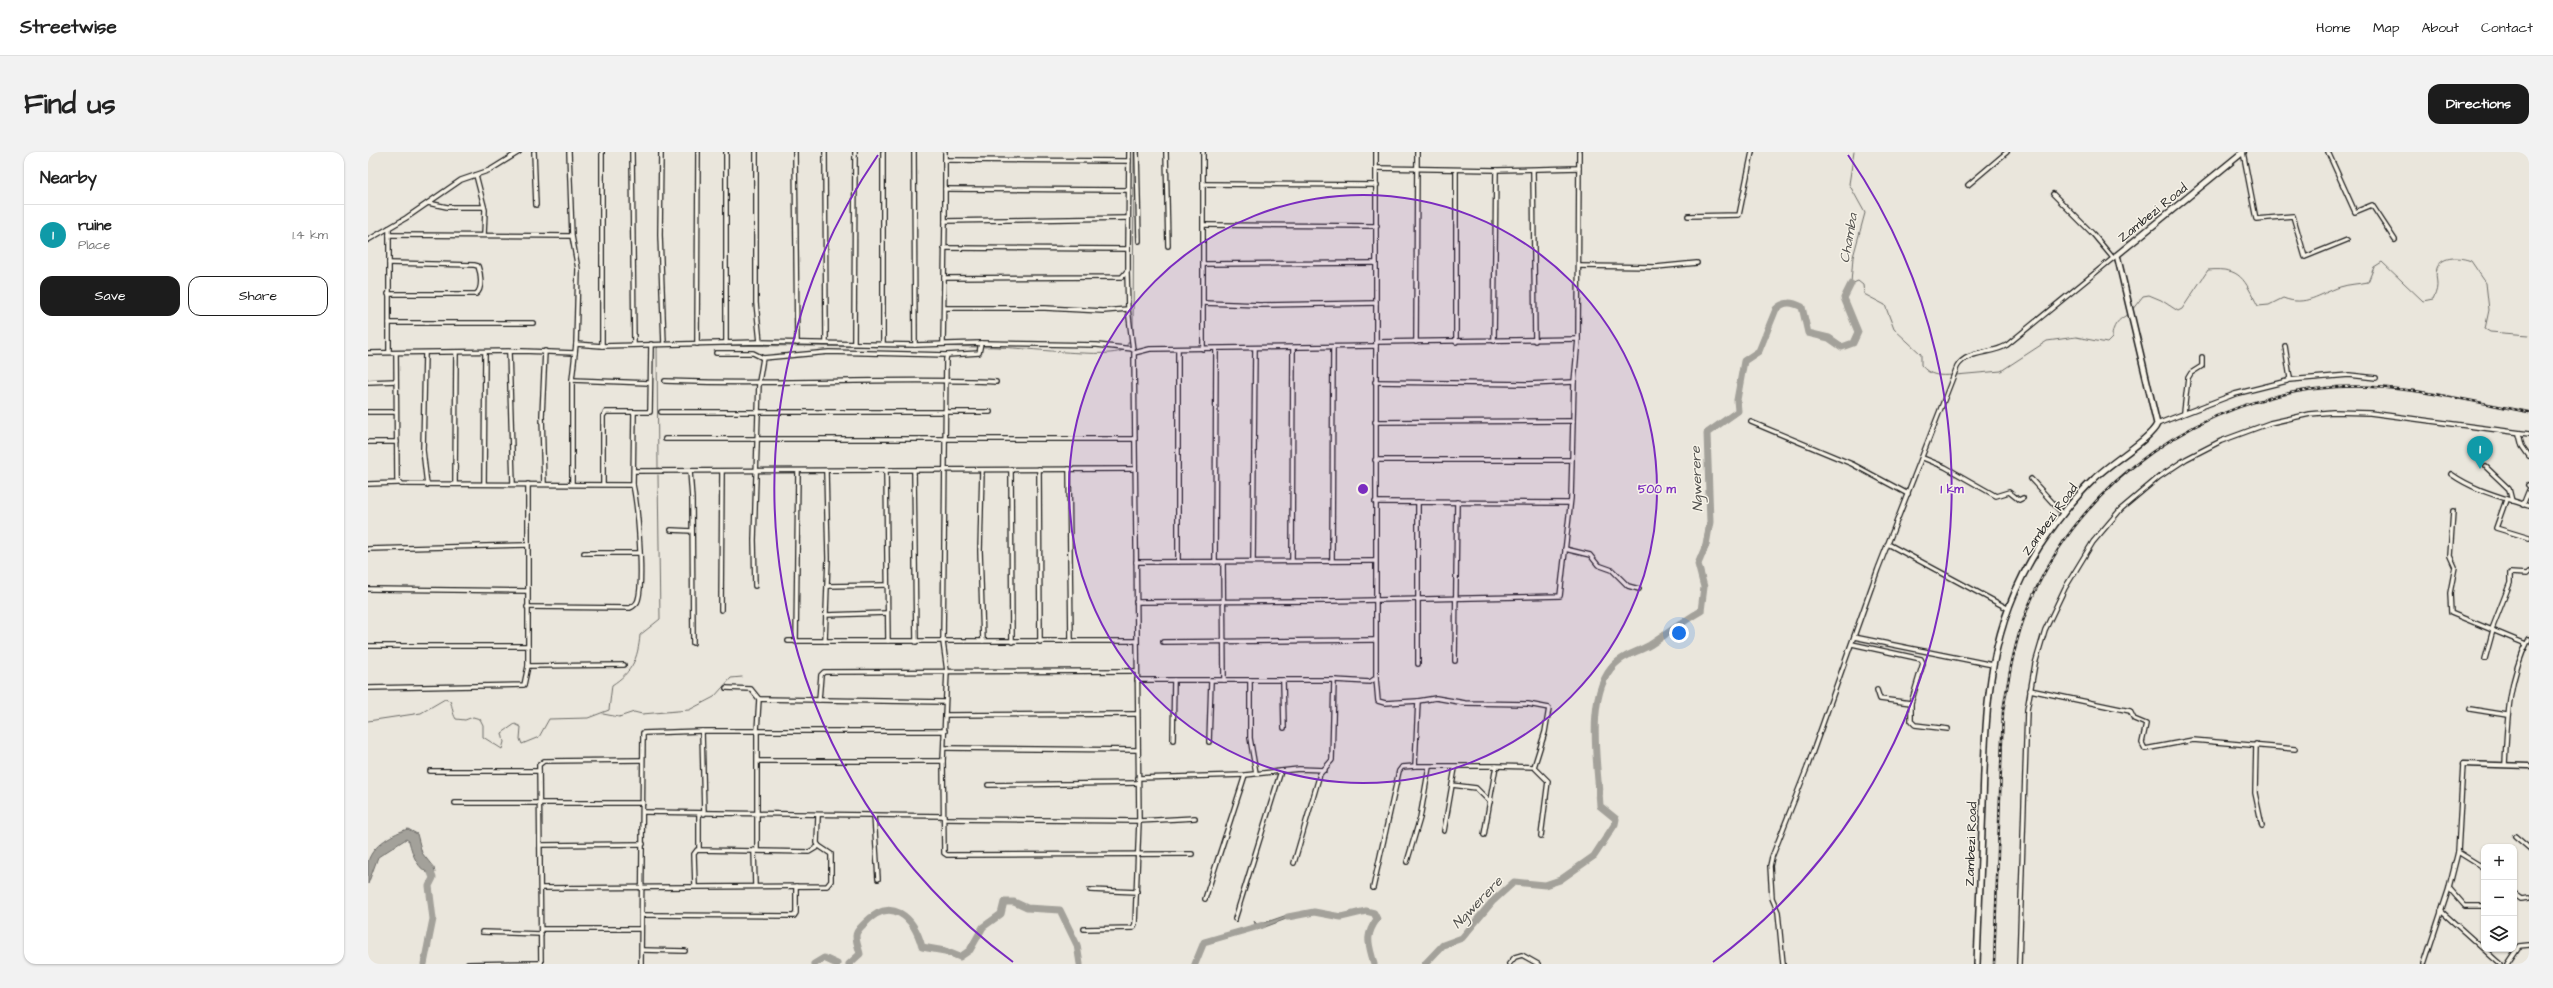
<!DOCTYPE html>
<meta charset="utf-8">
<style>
body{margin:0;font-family:"Architects Daughter",sans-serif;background:#f2f2f2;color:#222}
.controls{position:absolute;right:12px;bottom:12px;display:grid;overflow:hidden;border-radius:8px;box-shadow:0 1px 3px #0004}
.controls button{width:36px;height:36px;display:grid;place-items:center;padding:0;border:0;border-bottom:1px solid #e0e0e0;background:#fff;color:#222;font:20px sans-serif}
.you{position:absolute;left:1311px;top:481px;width:14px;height:14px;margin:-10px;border:3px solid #fff;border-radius:50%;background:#1a73e8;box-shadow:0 0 0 6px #1a73e833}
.badge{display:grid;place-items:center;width:26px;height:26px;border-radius:50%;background:#1c1c1c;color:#fff;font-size:13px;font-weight:700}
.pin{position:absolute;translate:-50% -33px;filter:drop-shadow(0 1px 2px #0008)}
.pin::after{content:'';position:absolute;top:21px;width:14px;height:12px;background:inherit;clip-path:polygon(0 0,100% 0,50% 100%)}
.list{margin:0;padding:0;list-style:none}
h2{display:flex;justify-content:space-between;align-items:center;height:52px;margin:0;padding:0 16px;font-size:17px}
h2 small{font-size:13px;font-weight:400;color:#767676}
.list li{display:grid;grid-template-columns:26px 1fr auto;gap:12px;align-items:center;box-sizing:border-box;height:60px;padding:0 16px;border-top:1px solid #e0e0e0}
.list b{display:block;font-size:15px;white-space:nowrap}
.list p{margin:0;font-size:13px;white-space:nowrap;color:#767676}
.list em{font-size:13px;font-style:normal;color:#767676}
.actions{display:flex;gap:8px;padding:12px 16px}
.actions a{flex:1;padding:9px 0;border:1px solid #1c1c1c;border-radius:12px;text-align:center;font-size:14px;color:#1c1c1c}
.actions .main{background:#1c1c1c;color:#fff}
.icon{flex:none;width:22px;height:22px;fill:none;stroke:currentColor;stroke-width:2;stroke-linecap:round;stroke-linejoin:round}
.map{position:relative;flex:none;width:2161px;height:812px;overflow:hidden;border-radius:12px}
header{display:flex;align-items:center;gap:24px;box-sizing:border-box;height:56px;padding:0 20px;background:#fff;border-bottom:1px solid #e0e0e0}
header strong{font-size:19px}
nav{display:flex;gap:22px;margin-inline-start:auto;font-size:14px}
.intro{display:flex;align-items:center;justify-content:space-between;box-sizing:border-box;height:96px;padding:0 24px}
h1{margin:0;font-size:28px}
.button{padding:10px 18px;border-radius:12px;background:#1c1c1c;color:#fff;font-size:14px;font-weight:700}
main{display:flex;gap:24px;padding:0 24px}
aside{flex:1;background:#fff;border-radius:12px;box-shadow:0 1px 3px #0004}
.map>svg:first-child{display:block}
</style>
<header>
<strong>Streetwise</strong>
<nav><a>Home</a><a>Map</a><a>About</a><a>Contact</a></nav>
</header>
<div class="intro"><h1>Find us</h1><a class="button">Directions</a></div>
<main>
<aside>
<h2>Nearby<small></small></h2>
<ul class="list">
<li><span class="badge" style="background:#0f9aa8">1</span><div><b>ruine</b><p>Place</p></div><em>1.4 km</em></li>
</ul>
<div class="actions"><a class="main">Save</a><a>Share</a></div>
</aside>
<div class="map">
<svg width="2161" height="812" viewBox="0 0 2161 812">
<rect width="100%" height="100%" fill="#eae6dc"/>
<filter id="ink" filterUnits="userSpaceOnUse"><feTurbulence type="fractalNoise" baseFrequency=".025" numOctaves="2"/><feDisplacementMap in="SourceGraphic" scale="8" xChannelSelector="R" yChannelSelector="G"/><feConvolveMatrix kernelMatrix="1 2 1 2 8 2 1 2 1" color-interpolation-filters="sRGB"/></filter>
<g filter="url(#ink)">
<g fill="#a3a19a" stroke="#6d6c68">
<path d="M40 677 49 682 54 701 66 716 67 721 64 723C49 717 45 704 41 689L38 687 10 705 0 732C0 725 0 717 0 710 4 693 26 681 40 677Z"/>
<polygon points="946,760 929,763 889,778 886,769 890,773 919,763"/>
</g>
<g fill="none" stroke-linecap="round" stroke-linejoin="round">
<g stroke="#6d6c68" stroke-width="1">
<polyline points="1483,131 1485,105 1497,61 1481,32 1486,0"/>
<path d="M1483 132 1490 129 1495 133 1496 142 1517 153 1526 177 1553 202V213C1562 224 1571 224 1585 223"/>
<path d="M1764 158 1775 144 1781 143 1793 148 1810 159 1814 157 1840 118C1874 115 1876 128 1890 154L1901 153 1915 146C1938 155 1951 142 1972 135 1981 132 1991 132 2000 130L2006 115 2014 110 2055 149 2065 147C2073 132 2066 127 2069 116 2074 103 2093 105 2103 109L2118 131 2121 158 2117 177 2122 180 2161 183"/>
<polyline points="765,184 766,0"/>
<polyline points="331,193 541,195"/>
<polyline points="759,193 761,189"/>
<polyline points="559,194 611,195"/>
<path d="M616 195C640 193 741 208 755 198"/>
<path d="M1588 223 1633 219 1679 189 1708 185 1739 191 1744 186C1744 174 1750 167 1761 162"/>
<polyline points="290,317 289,196 291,194"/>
<polyline points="235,562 251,565 266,560 274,562 321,558 346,545 363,526 374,525"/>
<path d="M0 569 53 561 77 547 82 549C85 555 84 561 88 567L97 568 105 565 112 567 115 573V585L134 597 136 590 134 581 147 572 153 575 152 587 154 592 171 585 181 567 220 566 241 558 244 533C264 520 270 507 272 483L292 467 290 323"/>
</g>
<g stroke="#a3a19a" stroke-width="7">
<path d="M920 765 946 760 973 765 998 759 1006 761 1009 767C996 785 1001 792 1006 812"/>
<polyline points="56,812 65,767 61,734 65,726 61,715"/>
<polyline points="446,812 456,806 469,812"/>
<path d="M481 812 492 802C491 797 488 790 488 784 488 779 493 775 496 772 523 743 546 765 554 795L577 799 592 805 602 798 615 775 633 762 636 750H646L659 756 692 758 709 793 712 812"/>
<polyline points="827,812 836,790 895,773"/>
<path d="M1057 812 1075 793 1094 786 1124 750 1146 730 1177 733 1192 728 1226 704 1247 672 1248 667 1232 654C1230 614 1216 542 1247 512 1257 502 1270 500 1282 493 1299 482 1315 469 1333 459L1336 435 1330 412 1338 393 1342 370 1339 281 1370 259 1369 248 1376 209 1391 199 1408 157C1417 149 1424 150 1434 155L1440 181 1461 186 1474 195 1485 191 1490 180 1476 146 1483 132"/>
</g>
<defs>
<g id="minor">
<polyline points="166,0 168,53"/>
<polyline points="201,0 204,84 210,117 208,192 234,194"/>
<polyline points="234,0 234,194 392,190 547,193 613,191 729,193 765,197"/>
<polyline points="264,0 266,192"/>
<polyline points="293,0 292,83 296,192"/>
<polyline points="358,0 358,191"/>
<polyline points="388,0 388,151 392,190"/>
<polyline points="427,0 429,191"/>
<polyline points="457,0 458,191"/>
<polyline points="546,0 547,193"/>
<polyline points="769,0 771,89"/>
<polyline points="798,0 800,94"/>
<polyline points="1875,0 1888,67 1925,64 1937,105 1979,88"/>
<polyline points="1960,0 1987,60 2004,53 2027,88"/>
<polyline points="577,8 761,9"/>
<polyline points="1008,16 1128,18 1211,16"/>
<polyline points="1165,18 1167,189"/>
<polyline points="108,23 117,58 116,83"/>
<polyline points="835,32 1009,33"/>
<polyline points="1600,33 1639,0"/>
<polyline points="577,37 760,38"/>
<polyline points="1685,42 1725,82 1745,106"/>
<polyline points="60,51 79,55 116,55"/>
<polyline points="1320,64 1371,63 1384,0"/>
<polyline points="577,69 577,0"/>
<polyline points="836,73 1009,74"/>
<polyline points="21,83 204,84"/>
<polyline points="0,88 38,66 93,28 122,18 151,0"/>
<polyline points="576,96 760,97 761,0"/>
<polyline points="835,112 1008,111"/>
<polyline points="1211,114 1288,115 1329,111"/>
<polyline points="759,121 760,157 765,198"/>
<polyline points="576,126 754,125 760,118 760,97"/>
<path d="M20 142H108C115 137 113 122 110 114L106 113 21 111"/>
<polyline points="836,151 892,153 1008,151"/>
<polyline points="576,156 677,156 735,159 760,157"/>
<polyline points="21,171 165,171"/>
<polyline points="1126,189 1128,18"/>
<polyline points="1008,190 1210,187"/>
<polyline points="1048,190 1049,0"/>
<polyline points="1088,190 1088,18"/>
<polyline points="486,191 487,0"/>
<polyline points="515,191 515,0"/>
<polyline points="575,191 577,69 759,66"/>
<polyline points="613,191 611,201 579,203 578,207 575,490 579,519 575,609 576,701 579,703 824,702"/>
<polyline points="329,192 330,0"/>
<polyline points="810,197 810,410"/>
<polyline points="835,197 835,0"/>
<polyline points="21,200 21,76"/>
<polyline points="141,200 145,332"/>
<polyline points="0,201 154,199 207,201"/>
<polyline points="28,201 29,328 33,332 265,333 266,260"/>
<polyline points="57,201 55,298 59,333"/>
<polyline points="348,201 385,201 395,206"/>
<polyline points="204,228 281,231"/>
<polyline points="1921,228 1981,223 2008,226"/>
<path d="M297 229C407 234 518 225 628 230"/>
<polyline points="0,230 28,229"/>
<polyline points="1007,230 1160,232 1206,230"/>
<polyline points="0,260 28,260"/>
<polyline points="293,260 622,260"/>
<polyline points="1816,260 1820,226 1823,221 1834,214 1834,205"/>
<polyline points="1007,270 1205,269"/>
<polyline points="1383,270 1484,312 1540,342"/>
<polyline points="1789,272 1867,242 1919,229 1922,226 1917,194"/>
<polyline points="2151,282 2154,294 2161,304"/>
<polyline points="297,287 766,287"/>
<polyline points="0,290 29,290"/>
<polyline points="1555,306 1577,315 1628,344 1641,340 1651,348 1655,346"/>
<polyline points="1007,308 1203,308"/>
<polyline points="2118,315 2141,337 2144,349"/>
<polyline points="643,317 644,490"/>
<polyline points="671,317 672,490"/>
<polyline points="701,317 703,489"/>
<polyline points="614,318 612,399 615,489"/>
<polyline points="266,319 765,317"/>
<polyline points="322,319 324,347 325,491"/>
<polyline points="518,319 520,489"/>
<polyline points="546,319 548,490"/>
<path d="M2083 322C2107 339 2134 345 2161 354"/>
<polyline points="1663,327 1695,362"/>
<polyline points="0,332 30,331"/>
<polyline points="87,332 88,200"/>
<polyline points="116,332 117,201"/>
<polyline points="176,332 174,264 177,199"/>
<polyline points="204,332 204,228 208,192"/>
<polyline points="235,332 235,264 238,260 282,260 283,192"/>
<polyline points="2160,333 2161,334"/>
<polyline points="2138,348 2128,376 2161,386"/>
<polyline points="1007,350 1202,351"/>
<polyline points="1050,350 1050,512"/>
<polyline points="2155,353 2161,338"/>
<polyline points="2085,359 2082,404 2087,415 2082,441 2083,461 2158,492"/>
<polyline points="303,378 324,379"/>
<polyline points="1520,392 1639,456"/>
<polyline points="0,397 159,393"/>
<polyline points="1197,397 1222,403 1230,413 1244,418 1260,434 1271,437"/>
<polyline points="216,401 271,401"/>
<polyline points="885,409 887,196"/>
<polyline points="924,409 925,196"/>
<polyline points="964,409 965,195"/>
<polyline points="768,410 1007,409"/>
<polyline points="847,410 848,197"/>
<polyline points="855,410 856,528"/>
<polyline points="387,434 386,388 391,230 395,206 461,200 579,203"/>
<polyline points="459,434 518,433"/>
<polyline points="0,437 159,439"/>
<polyline points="768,450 962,449 1192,444 1203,346 1206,230 1210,187 1211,0"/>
<path d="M159 455 262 456C266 454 269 452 270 448 276 429 270 355 265 333"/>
<polyline points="353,458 354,319"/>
<polyline points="458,463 519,461"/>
<polyline points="2124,477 2142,431 2142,421 2159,422 2161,420"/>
<polyline points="1486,485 1625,513"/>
<polyline points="420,489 768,489"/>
<polyline points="457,489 460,406 458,319"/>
<polyline points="428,490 430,319"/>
<polyline points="795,490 1007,488"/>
<polyline points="1484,492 1553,507 1555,511 1543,551 1543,569 1547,573 1580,577"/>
<polyline points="0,494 160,494"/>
<polyline points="2117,507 2125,478"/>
<polyline points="1087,509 1089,350"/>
<polyline points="160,514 256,513"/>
<polyline points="1008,526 1010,549 1017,551 1050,549 1047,614 1128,614 1116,683"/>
<polyline points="769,528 966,528 1002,530 1008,526 1008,0"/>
<polyline points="882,528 882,586 888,621"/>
<polyline points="915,528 916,576"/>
<polyline points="0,536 156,533 160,514 160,332"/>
<polyline points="358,536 383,537 391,547"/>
<polyline points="1509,538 1512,547 1543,551"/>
<polyline points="1662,538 1762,559 1766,567 1778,572 1774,591 1777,597 1825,588 1927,597"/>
<polyline points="451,548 453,523 456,520 768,519"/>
<polyline points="1050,549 1068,546 1097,551 1160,552 1181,556 1177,580 1166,615 1180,629 1173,684"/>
<polyline points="2102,557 2139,563"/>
<polyline points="577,563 769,562"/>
<polyline points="334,579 336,662"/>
<polyline points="805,588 806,528"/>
<polyline points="841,590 843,529"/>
<polyline points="1888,592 1887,641 1894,674"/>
<polyline points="576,596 769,598"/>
<polyline points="390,609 575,609"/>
<path d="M2137 613C2139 570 2140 526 2161 487"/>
<polyline points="1128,614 1166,615"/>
<polyline points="62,619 171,619"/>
<polyline points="770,626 877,623 931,617 957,618"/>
<polyline points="620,633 770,631"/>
<polyline points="1084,633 1108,636 1122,650"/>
<polyline points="87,651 275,651"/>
<polyline points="275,660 576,664"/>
<polyline points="331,662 331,698"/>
<polyline points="506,663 510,727"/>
<polyline points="576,667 771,669 827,666"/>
<polyline points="1076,679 1087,616"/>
<polyline points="2147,684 2161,696"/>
<polyline points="174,693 275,692"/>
<polyline points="386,698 387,734"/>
<polyline points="389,698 389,579 391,547 577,550"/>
<polyline points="2090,700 2116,716"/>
<polyline points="1039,710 1052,666 1061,615"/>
<polyline points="926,711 952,622 964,608 966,528"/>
<polyline points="327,734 326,702 329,698 441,700 451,694"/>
<polyline points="173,736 459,734 463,729 463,702 451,694 449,691 450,664"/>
<polyline points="1005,736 1031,619 1034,615 1047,614"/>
<polyline points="2081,736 2097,754 2116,754"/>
<polyline points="722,738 769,740"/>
<polyline points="2146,742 2153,747 2161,746"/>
<polyline points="837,747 877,623"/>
<polyline points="2073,759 2132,812"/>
<polyline points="274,763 426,764 428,761 428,734"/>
<polyline points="867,767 913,619"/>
<polyline points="173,777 273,777"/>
<polyline points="716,777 765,776 767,772 771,669 766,201 782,197 1008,194"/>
<polyline points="114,780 173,782"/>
<polyline points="274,798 317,799"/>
<polyline points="100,812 172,811"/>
<polyline points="173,812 171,613 176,609 274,608"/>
<polyline points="273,812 275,581 334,579 577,579"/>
<polyline points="1141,812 1147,805 1154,803 1170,812"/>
<path d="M1415 812 1410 760 1404 746 1402 714 1404 705 1439 616 1510 417 1589 215C1599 198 1622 203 1639 193L1749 103"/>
<polyline points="1651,812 1659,558 1667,512 1677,478 1697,436 1725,390 1753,357 1791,325 1818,307 1853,289 1902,271 1942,262 1965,260 2002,261 2161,282"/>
<polyline points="2056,812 2081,736 2090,700 2095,612"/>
<polyline points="2139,812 2151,794 2161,793"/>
</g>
<polyline id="tertiary" points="2095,612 2161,614"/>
<path id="secondary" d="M1609 812C1611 758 1613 705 1615 651 1618 557 1618 478 1671 395 1687 371 1705 347 1726 327 1740 312 1783 287 1789 272L1749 103 1875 0"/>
</defs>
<use href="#minor" stroke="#1c1c1c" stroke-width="6"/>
<use href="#tertiary" stroke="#1c1c1c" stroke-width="7"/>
<use href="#secondary" stroke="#1c1c1c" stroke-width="8"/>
<use href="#minor" stroke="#f7f3e8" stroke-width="3.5"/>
<use href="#tertiary" stroke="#f7f3e8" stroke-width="4"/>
<use href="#secondary" stroke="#f7f3e8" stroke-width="5"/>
<defs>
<path id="rail" d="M1626 812 1635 559C1641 523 1647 487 1661 453 1713 328 1835 243 1969 235 2031 231 2100 249 2161 260"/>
</defs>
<use href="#rail" stroke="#1c1c1c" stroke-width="2.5"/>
<use href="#rail" stroke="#f7f3e8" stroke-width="1" stroke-dasharray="3" stroke-linecap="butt"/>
</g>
</g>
<circle cx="995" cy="337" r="294" fill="#7b2cbf" fill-opacity=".12"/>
<g fill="none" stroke="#7b2cbf" stroke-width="2">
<circle cx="995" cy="337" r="294"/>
<path d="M645 810A589 589 0 0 1 510 3M1480 3A589 589 0 0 1 1345 810"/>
</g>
<g text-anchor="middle" stroke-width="3" stroke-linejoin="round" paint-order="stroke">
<g font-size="13" fill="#1c1c1c" stroke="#f7f3e8">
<text transform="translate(1784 60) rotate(-39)" y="5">Zambezi Road</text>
<text transform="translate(1681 367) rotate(-54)" y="5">Zambezi Road</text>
<text transform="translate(1602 692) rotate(-88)" y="5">Zambezi Road</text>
</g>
<g font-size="14" font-style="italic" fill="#52514e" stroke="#f7f3e8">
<text transform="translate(1480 86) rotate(-80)" y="5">Chamba</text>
<text transform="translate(1328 327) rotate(-92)" y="5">Ngwerere</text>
<text transform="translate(1109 750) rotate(-46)" y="5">Ngwerere</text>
</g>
</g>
<circle cx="995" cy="337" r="6" fill="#7b2cbf" stroke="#f7f3e8" stroke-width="2"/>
<g font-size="12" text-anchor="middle" font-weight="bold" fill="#7b2cbf" stroke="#f7f3e8" stroke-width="3" stroke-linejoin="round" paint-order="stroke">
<text x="1289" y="341">500 m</text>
<text x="1584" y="341">1 km</text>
</g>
</svg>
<div class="controls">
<button>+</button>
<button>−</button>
<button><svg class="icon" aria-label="layers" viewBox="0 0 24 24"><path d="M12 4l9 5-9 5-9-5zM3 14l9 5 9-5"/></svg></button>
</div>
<div class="you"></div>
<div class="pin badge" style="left:2112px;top:317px;background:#0f9aa8">1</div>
</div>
</main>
